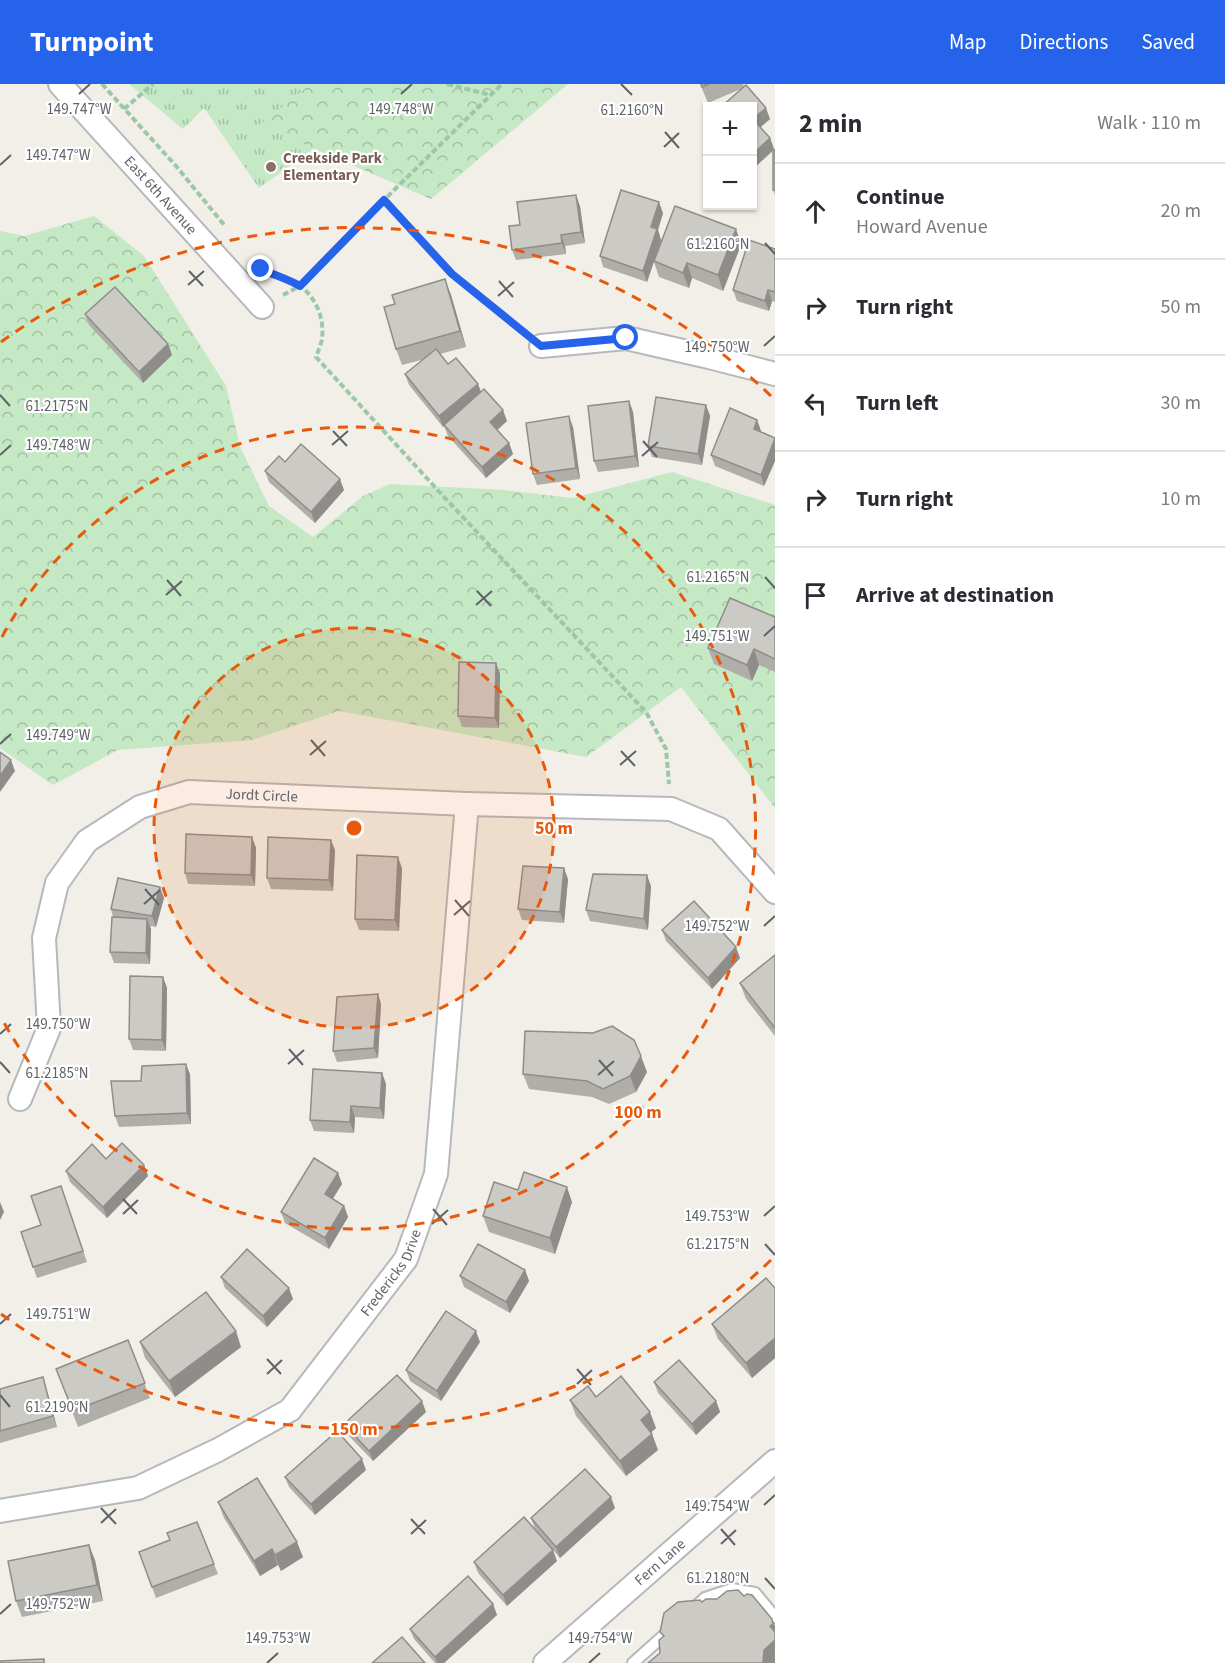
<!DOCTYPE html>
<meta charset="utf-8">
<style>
body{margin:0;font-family:"Source Sans 3",sans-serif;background:#f2f2f3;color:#2b2b33}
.controls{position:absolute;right:18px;top:18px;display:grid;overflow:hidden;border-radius:0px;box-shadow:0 2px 4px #0004}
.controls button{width:54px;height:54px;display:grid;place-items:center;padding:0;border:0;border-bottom:2px solid #e1e1e2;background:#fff;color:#2b2b33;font:30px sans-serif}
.stop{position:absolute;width:18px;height:18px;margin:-14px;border:4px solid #2563eb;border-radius:50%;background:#fff}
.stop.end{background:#2563eb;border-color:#fff;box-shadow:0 2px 6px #0008}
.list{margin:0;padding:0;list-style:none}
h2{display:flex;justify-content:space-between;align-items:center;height:78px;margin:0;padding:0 24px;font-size:26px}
h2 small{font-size:20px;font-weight:400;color:#7c7c81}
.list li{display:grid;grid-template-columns:39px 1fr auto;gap:18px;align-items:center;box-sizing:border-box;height:96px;padding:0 24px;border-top:2px solid #e1e1e2}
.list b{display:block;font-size:22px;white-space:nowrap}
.list p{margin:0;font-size:20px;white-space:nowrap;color:#7c7c81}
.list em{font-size:20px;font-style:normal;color:#7c7c81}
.icon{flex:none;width:33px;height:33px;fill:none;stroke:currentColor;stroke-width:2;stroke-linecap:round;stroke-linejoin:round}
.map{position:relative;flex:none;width:775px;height:1579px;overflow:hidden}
header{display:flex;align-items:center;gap:36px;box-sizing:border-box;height:84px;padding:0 30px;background:#2563eb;color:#fff}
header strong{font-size:28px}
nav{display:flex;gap:33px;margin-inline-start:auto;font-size:21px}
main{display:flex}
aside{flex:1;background:#fff}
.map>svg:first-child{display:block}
</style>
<header>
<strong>Turnpoint</strong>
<nav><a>Map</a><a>Directions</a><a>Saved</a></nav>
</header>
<main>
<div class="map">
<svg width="775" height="1579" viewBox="0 0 775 1579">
<defs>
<pattern id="grass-tufts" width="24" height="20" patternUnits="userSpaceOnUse" patternTransform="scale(1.5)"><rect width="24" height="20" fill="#c5e8c5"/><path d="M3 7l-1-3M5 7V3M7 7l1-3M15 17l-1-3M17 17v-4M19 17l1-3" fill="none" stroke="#a3c0a4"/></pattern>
<pattern id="forest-crowns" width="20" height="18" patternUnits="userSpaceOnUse" patternTransform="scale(1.5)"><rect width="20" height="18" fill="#c5e8c5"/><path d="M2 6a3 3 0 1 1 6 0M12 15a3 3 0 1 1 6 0" fill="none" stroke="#a3c0a4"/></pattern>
</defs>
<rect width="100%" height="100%" fill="#f1efe8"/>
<polygon fill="url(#grass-tufts)" points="129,0 310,0 309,1 338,47 259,104 204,24 183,45"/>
<g fill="url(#forest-crowns)">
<polygon points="311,0 568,0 431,115 259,41"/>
<polygon points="94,132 144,172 226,302 240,363 269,422 313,453 363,412 390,400 504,406 573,414 672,388 775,421 775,724 681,603 586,673 339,627 252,656 118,666 53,701 0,664 0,147 24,152"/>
</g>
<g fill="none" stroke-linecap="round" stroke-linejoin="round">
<defs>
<g id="lane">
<polyline points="691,1527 705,1514 732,1505 755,1509 775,1533"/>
<polyline points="633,1579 671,1545"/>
</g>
<g id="street">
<path id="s1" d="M60 0 262 223"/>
<polyline points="541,262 626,254 709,273 775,290"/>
<path id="s2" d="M20 1015 49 944 44 854 57 799 87 757 140 723 189 708 467 720 671 725 719 745 775 808"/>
<path id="s3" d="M0 1427 138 1404 218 1366 290 1326 406 1175 436 1090 467 720"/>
<path id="s4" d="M545 1579 775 1377"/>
</g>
</defs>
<use href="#lane" stroke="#b5b8bc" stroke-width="14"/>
<use href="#street" stroke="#b5b8bc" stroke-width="26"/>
<g stroke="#9cc7a9" stroke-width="4" stroke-dasharray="6 3" stroke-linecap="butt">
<polyline points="102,0 176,82 225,142"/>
<polyline points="447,0 490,11"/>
<polyline points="124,25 153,0"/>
<polyline points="384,116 452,191 524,248"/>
<path d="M265 187C274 191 283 193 292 197 313 207 325 231 322 255 321 261 318 267 316 273L444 413 646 628 666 665 669 700"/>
<polyline points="283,211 300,202 384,116 502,0"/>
</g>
<use href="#lane" stroke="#fff" stroke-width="10"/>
<use href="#street" stroke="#fff" stroke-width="22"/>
</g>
<g fill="#afaea9">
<polygon points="700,0 743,0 744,3 770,35 761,43 770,54 774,65 773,66 775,66 775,111 773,106 773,67 753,85 753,22 741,5 708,19"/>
<polygon points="580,122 585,159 565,162 566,170 516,176 512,166 520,141"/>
<polygon points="663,129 658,146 661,156 656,172 736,145 741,161 723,207 692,194 689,204 659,193 654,178 647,198 603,183 600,172"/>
<polygon points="775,165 775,218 772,217 769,227 737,217 733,206"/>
<polygon points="451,211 466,263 440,270 448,280 478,300 481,308 507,337 497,346 509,359 513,370 486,394 448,352 444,342 443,343 409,301 405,290 425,275 402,281 396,265"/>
<polygon points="85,230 168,260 172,271 143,299 89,241"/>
<polygon points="629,317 633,328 639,383 598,388 594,377"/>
<polygon points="706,321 710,332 702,381 652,373 648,362"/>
<polygon points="757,336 761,347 761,348 775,354 775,377 764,402 715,382 711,371"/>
<polygon points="573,343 580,395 537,401 533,390"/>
<polygon points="265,387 344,406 315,439 269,398"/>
<polygon points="775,533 775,588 759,581 752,597 714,580 708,564"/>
<polygon points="496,579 500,590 499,644 462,643 458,632"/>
<polygon points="252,753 256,764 255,802 188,800 185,789"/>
<polygon points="335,766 333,807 271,805 267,794"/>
<polygon points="402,784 399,847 359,846 355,835"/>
<polygon points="568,795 564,839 522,836 518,825"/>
<polygon points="651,802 648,846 590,837 586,826"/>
<polygon points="164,814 156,843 150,842 151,845 150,880 114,879 110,868 113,833 111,825"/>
<polygon points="662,846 740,874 712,905 666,857"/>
<polygon points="775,871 775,952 746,915 740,899"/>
<polygon points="163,893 167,904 166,967 133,966 129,955"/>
<polygon points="378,910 381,920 378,974 337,978 333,967"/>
<polygon points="647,988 636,1008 609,1020 592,1013 529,1005 523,990"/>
<polygon points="382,989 386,1000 384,1035 355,1033 354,1049 314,1047 310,1036"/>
<polygon points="190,990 191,1040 119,1043 115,1032 141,997"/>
<polygon points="106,1075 144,1081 148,1092 107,1134 70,1098 66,1087"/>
<polygon points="338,1089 342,1100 332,1115 344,1122 348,1133 329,1165 285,1139 281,1128"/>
<polygon points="518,1106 572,1118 555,1170 489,1148 483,1132"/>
<polygon points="65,1113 87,1178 37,1194 21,1148 41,1141"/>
<polygon points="525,1186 529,1197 510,1229 464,1203 460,1192"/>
<polygon points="221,1193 293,1215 267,1243 225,1204"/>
<polygon points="775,1204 775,1274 752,1294 718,1255 712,1240"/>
<polygon points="128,1256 150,1314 78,1343 56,1285"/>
<polygon points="140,1258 241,1263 175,1313 145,1274"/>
<polygon points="480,1258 441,1317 410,1297 406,1286"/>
<polygon points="43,1293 57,1343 0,1359 0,1305"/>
<polygon points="654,1298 716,1317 720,1328 696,1351 658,1309"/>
<polygon points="596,1313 656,1344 651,1348 658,1366 626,1392 576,1332 570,1316"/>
<polygon points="426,1328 373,1377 348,1351 344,1340"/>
<polygon points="366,1386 315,1431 289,1403 285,1393"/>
<polygon points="218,1418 303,1473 281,1487 278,1481 260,1492 224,1434"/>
<polygon points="615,1424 560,1474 535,1445 531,1434"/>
<polygon points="197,1438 218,1490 156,1514 139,1468 170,1456"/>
<polygon points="95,1476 103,1517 22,1533 16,1517"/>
<polygon points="557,1477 507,1522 478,1489 474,1478"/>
<polygon points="493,1520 497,1531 444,1579 435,1579 414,1555 410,1545"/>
</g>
<g fill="#8f8d8a">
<polygon points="766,24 770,35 757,46 753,35"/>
<polygon points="770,54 774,65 753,85 753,70"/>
<polygon points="576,111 580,122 585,159 581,148"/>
<polygon points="659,118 663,129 658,146 661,156 647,198 643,187 651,143"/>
<polygon points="736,145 741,161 723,207 718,191"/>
<polygon points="561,151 565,162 566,170 562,159"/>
<polygon points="687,179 692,194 689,204 683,189"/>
<polygon points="445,195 451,211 466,263 460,247"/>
<polygon points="768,206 772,217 769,227 765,217"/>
<polygon points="168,260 172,271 143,299 139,288"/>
<polygon points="478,300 482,311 443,343 439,332"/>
<polygon points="629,317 633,328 639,383 635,372"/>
<polygon points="706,321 710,332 702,381 698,370"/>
<polygon points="503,326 507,337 494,349 490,338"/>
<polygon points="569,332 573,343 580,395 576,384"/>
<polygon points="757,336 761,347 758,356 754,345"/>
<polygon points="775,356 775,377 764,402 761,391"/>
<polygon points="509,359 513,370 486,394 482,383"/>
<polygon points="340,395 344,406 315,439 311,428"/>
<polygon points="754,565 759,581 752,597 747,581"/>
<polygon points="496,579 500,590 499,644 495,634"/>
<polygon points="11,676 15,687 0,708 0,692"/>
<polygon points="252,753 256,764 255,802 251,791"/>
<polygon points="331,756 335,766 333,807 329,796"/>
<polygon points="398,773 402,784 399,847 395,836"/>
<polygon points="564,784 568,795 564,839 560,828"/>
<polygon points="647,791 651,802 648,846 644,835"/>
<polygon points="160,803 164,814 156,843 152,832"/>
<polygon points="147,835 151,845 150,880 146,869"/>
<polygon points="736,863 740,874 712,905 708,894"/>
<polygon points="163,893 167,904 166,967 162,956"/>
<polygon points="378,910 381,920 378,974 374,964"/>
<polygon points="641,972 647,988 636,1008 630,992"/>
<polygon points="186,980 190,990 191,1040 187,1029"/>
<polygon points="382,989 386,1000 384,1035 380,1024"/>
<polygon points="351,1022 355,1033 354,1049 350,1038"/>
<polygon points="144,1081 148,1092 107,1134 103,1123"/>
<polygon points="338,1089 342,1100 329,1121 325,1110"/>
<polygon points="567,1103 572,1118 555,1170 550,1154"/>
<polygon points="0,1118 4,1128 0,1136"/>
<polygon points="344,1122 348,1133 329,1165 325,1154"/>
<polygon points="525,1186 529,1197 510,1229 506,1218"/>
<polygon points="289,1204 293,1215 267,1243 263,1232"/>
<polygon points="236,1247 241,1263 175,1313 169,1297"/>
<polygon points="476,1247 480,1258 441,1317 437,1307"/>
<polygon points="775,1254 775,1274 752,1294 746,1279"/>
<polygon points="43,1293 46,1304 57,1343 53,1332"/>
<polygon points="422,1317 426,1328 373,1377 369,1367"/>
<polygon points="716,1317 720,1328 696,1351 692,1340"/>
<polygon points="650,1328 656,1344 647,1352 641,1336"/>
<polygon points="652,1350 658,1366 626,1392 620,1377"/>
<polygon points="362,1375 366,1386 315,1431 311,1420"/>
<polygon points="611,1413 615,1424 560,1474 556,1463"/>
<polygon points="297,1458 303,1473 281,1487 275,1471"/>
<polygon points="89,1461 95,1476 103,1517 97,1501"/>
<polygon points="272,1465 278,1481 260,1492 254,1477"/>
<polygon points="553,1466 557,1477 507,1522 503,1511"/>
<polygon points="493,1520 497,1531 444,1579 437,1579 435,1573"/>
<polygon points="772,1535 775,1542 775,1579 763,1579 764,1566"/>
</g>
<g fill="#cccac5" stroke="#8f8d8a" stroke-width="1.5">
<polygon points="701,0 709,0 702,3"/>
<polygon points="746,1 766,24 753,35 770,54 753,70 753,22 722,22"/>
<polygon points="708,36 708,44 704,39"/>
<rect x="773" y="66" width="2" height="40"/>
<polygon points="621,106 659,118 651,143 657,145 643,187 600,172"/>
<polygon points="576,111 581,148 561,151 562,159 512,166 509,142 520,141 517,118"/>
<polygon points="675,122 736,145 718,191 687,179 683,189 654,177"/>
<polygon points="749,156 775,165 775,208 768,206 765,217 733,206"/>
<polygon points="445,195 460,247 396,265 384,223 395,220 392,211"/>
<polygon points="115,203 168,260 139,288 85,230"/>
<polygon points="436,265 448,280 456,274 478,300 439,332 405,290"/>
<polygon points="484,305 503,326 490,338 509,359 482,383 444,341"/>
<polygon points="656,313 706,321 698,370 648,362"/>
<polygon points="629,317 635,372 594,377 588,322"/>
<polygon points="730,324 757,336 754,345 775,354 761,391 711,371"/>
<polygon points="569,332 576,384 533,390 526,339"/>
<polygon points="301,360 340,395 311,428 265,387 279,372 285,378"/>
<polygon points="730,514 775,533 775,575 754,565 747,581 708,564"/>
<polygon points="459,578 496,579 495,634 458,632"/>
<polygon points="0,668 11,676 0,692"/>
<polygon points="186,750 252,753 251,791 185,789"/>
<polygon points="268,753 331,756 329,796 267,794"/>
<polygon points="357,771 398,773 395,836 355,835"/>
<polygon points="523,782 564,784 560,828 518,825"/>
<polygon points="593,790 647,791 644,835 586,826"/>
<polygon points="118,794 160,803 152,832 111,825"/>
<polygon points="694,817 736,863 708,894 662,846"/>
<polygon points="112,833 147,835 146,869 110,868"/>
<polygon points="775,871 775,944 740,899"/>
<polygon points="130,892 163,893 162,956 129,955"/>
<polygon points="378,910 374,964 333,967 337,913"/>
<polygon points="612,942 634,956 641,972 630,992 603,1005 587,997 523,990 525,947 593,949"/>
<polygon points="186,980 187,1029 115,1032 111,997 141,997 142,982"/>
<polygon points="313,985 382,989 380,1024 351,1022 350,1038 310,1036"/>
<polygon points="122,1059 144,1081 103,1123 66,1087 92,1060 106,1075"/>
<polygon points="314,1074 338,1089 325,1110 344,1122 325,1154 281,1128"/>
<polygon points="524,1088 567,1103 550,1154 483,1132 494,1098 518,1106"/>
<polygon points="61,1102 83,1167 33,1183 21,1148 41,1141 31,1112"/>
<polygon points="478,1160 525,1186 506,1218 460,1192"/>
<polygon points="247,1165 289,1204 263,1232 221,1193"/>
<polygon points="766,1194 775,1204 775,1254 746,1279 712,1240"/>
<polygon points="206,1208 236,1247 169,1297 140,1258"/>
<polygon points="446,1227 476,1247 437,1307 406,1286"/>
<polygon points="128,1256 145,1299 73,1327 56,1285"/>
<polygon points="679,1276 716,1317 692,1340 654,1298"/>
<polygon points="397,1291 422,1317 369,1367 344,1340"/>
<polygon points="621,1292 650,1328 641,1336 652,1350 620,1377 570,1316 588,1302 596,1313"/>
<polygon points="43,1293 53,1332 0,1347 0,1305"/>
<polygon points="337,1347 362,1375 311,1420 285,1393"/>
<polygon points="585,1385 611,1413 556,1463 531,1434"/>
<polygon points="257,1394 297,1458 275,1471 272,1465 254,1477 218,1418"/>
<polygon points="524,1433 553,1466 503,1511 474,1478"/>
<polygon points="197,1438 214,1480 152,1503 139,1468 170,1456 167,1449"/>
<polygon points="89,1461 97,1501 16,1517 8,1477"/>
<polygon points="468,1492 493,1520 435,1573 410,1545"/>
<polygon points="738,1506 744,1512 747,1510 752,1511 772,1535 773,1540 770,1542 775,1548 775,1556 764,1566 763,1579 648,1579 660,1569 659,1556 664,1552 660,1548 664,1529 678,1518 700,1516 702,1518 706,1515 717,1515 727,1507"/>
<polygon points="402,1553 425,1579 372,1579"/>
<polygon points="44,1575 44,1579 0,1579 0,1577"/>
</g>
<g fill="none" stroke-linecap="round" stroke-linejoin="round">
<path stroke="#2563eb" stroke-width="8" d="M261 185C274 191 288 195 300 202L384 116 452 190 541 262 626 254"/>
</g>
<path fill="none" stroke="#5f6368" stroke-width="2" d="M621 0 632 11M79 10 90 0M401 10 412 0M665 48 679 64M664 63 679 49M0 81 11 71M765 159 775 170M189 187 203 202M499 197 513 213M188 201 204 187M498 212 514 198M764 262 775 252M0 311 10 322M333 347 347 362M643 357 657 373M332 361 348 347M0 371 11 361M642 372 658 358M765 493 775 504M167 496 181 512M477 507 491 522M166 511 182 497M476 521 492 507M764 552 775 542M311 656 325 672M0 660 11 650M621 667 635 682M310 671 326 657M620 681 636 667M145 805 159 821M455 816 469 832M144 820 160 806M454 831 470 817M764 842 775 832M0 950 11 940M289 965 303 981M599 976 613 992M0 978 10 989M288 980 304 966M598 991 614 977M123 1115 137 1130M433 1125 447 1141M123 1130 138 1116M764 1132 775 1122M432 1140 448 1126M765 1160 775 1171M0 1240 11 1230M267 1275 281 1290M577 1285 591 1301M267 1290 282 1276M577 1300 592 1286M0 1311 10 1323M764 1421 775 1411M101 1424 116 1440M411 1435 425 1450M101 1439 116 1425M721 1445 735 1461M411 1450 426 1436M721 1460 736 1446M765 1494 775 1505M0 1530 11 1520M267 1579 278 1569M589 1579 600 1569"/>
<circle cx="354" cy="744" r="200" fill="#e8590c" fill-opacity=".12"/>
<g fill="none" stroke="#e8590c" stroke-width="3" stroke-dasharray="10 8">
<circle cx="354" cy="744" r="200"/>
<path d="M2 553A401 401 0 1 1 2 935"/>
<path d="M771 1176A601 601 0 0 1 1 1230M1 258A601 601 0 0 1 771 312"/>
</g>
<circle fill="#8d6e63" stroke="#fff" stroke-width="2" cx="271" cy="83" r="6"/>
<g text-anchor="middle" stroke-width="4.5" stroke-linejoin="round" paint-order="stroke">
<g font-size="15" font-weight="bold" fill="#785e54" stroke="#fff" text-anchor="start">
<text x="283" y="79">Creekside Park<tspan x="283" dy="17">Elementary</tspan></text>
</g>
<g font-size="15" fill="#5f6368" stroke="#fff">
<text dy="5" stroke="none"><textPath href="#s1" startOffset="150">East 6th Avenue</textPath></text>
<text dy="5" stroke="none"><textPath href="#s2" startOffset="462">Jordt Circle</textPath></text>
<text dy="5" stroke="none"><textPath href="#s3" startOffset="482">Fredericks Drive</textPath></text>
<text dy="5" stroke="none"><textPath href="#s4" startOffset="153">Fern Lane</textPath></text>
</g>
</g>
<g font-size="15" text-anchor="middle" fill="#5f6368" stroke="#fff" stroke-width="4.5" stroke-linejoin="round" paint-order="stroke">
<text x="79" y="30">149.747°W</text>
<text x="401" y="30">149.748°W</text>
<text x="632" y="31">61.2160°N</text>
<text x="58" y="76">149.747°W</text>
<text x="718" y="165">61.2160°N</text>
<text x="717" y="268">149.750°W</text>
<text x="57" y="327">61.2175°N</text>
<text x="58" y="366">149.748°W</text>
<text x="718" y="498">61.2165°N</text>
<text x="717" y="557">149.751°W</text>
<text x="58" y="656">149.749°W</text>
<text x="717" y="847">149.752°W</text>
<text x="58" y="945">149.750°W</text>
<text x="57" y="994">61.2185°N</text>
<text x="717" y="1137">149.753°W</text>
<text x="718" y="1165">61.2175°N</text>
<text x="58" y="1235">149.751°W</text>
<text x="57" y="1328">61.2190°N</text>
<text x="717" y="1427">149.754°W</text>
<text x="718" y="1499">61.2180°N</text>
<text x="58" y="1525">149.752°W</text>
<text x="278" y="1559">149.753°W</text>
<text x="600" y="1559">149.754°W</text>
</g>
<circle cx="354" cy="744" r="9" fill="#e8590c" stroke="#fff" stroke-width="3"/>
<g font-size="18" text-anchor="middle" font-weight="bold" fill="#e8590c" stroke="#fff" stroke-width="4.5" stroke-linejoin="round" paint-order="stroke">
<text x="554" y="750">50 m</text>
<text x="638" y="1034">100 m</text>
<text x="354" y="1351">150 m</text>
</g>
</svg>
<div class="controls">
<button>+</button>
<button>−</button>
</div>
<div class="stop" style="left:626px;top:254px"></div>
<div class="stop end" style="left:261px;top:185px"></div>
</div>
<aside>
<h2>2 min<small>Walk · 110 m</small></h2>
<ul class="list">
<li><svg class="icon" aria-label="ahead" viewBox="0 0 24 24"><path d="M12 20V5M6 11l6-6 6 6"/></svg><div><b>Continue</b><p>Howard Avenue</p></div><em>20 m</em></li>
<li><svg class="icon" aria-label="right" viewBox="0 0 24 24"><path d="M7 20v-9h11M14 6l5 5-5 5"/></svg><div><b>Turn right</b></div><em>50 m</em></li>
<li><svg class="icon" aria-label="left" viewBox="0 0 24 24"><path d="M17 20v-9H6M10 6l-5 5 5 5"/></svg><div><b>Turn left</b></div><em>30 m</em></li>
<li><svg class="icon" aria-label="right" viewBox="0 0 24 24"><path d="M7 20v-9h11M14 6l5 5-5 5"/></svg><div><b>Turn right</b></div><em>10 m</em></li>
<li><svg class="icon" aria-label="arrive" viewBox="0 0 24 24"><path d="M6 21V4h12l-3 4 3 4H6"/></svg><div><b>Arrive at destination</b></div></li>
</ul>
</aside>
</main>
